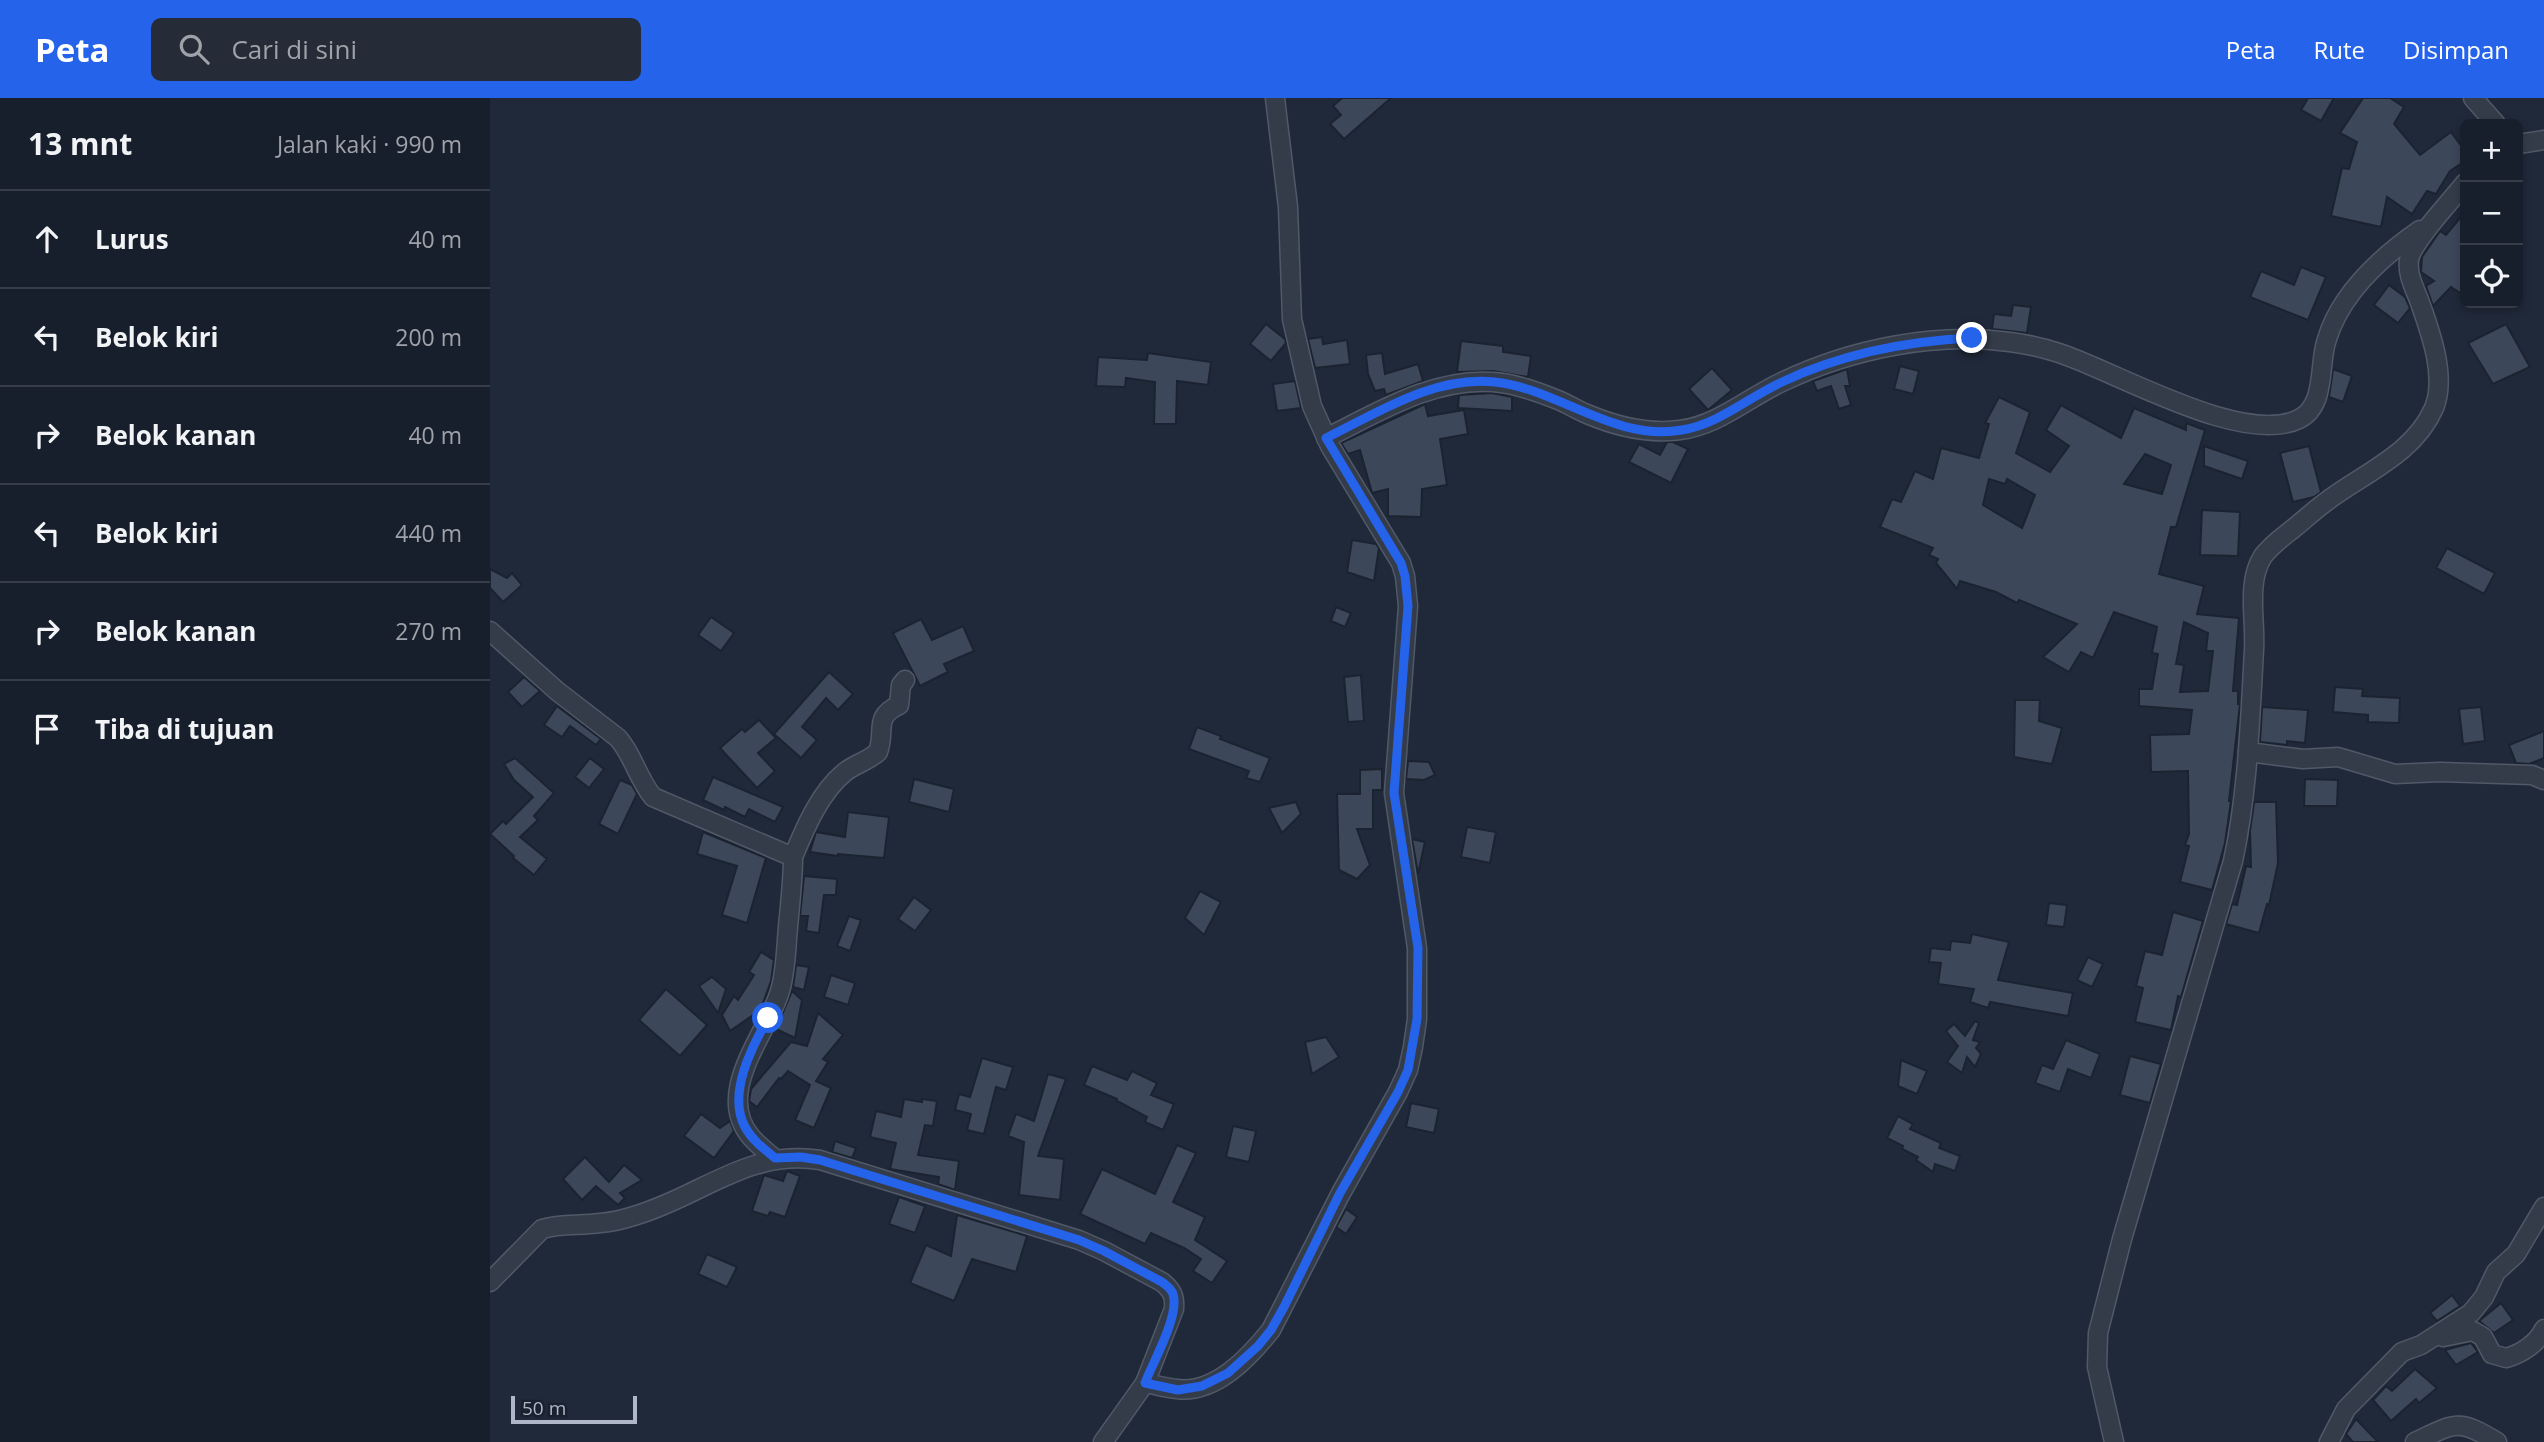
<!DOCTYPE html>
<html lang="id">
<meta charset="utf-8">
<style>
body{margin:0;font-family:"Open Sans",sans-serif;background:#252c38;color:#f1f3f6}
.controls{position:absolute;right:21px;top:21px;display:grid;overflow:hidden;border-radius:10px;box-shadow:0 4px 10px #0003}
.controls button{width:63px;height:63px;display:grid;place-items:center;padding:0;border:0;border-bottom:2px solid #363d48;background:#181f2c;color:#f1f3f6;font:35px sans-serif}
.scale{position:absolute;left:21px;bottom:18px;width:126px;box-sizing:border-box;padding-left:7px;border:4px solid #aeb6c7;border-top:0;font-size:19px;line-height:24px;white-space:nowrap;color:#aeb6c7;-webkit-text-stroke:5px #19212f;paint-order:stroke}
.stop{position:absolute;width:21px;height:21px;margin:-16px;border:5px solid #2563eb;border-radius:50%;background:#fff}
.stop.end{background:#2563eb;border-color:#fff;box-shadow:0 2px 7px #0008}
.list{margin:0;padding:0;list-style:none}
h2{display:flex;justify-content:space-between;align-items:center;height:91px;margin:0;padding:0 28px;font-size:30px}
h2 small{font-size:23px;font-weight:400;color:#9fa2a9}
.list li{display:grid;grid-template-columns:46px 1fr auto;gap:21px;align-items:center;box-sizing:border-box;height:98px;padding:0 28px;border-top:2px solid #363d48}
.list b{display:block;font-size:26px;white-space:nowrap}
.list em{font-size:23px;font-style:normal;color:#9fa2a9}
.icon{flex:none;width:38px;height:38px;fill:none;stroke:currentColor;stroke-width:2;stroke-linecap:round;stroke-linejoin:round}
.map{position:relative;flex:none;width:2054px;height:1344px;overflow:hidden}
header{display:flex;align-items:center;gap:42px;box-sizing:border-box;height:98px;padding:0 35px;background:#2563eb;color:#fff}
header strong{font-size:33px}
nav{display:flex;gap:38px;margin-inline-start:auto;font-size:24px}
.search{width:490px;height:63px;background:#252c38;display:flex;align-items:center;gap:18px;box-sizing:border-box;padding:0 24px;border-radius:10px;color:#9fa2a9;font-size:26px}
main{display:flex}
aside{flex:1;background:#181f2c}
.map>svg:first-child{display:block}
</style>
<header>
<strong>Peta</strong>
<div class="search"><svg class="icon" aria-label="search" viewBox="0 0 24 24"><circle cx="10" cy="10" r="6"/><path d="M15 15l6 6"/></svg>Cari di sini</div>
<nav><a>Peta</a><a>Rute</a><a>Disimpan</a></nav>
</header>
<main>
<aside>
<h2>13 mnt<small>Jalan kaki · 990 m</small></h2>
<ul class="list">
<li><svg class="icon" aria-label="ahead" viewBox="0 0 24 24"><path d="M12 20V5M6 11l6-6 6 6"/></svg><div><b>Lurus</b></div><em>40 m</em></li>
<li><svg class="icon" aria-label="left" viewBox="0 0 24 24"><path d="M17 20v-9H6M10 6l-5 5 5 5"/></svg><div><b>Belok kiri</b></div><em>200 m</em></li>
<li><svg class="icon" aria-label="right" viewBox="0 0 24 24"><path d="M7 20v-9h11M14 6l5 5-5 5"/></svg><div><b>Belok kanan</b></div><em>40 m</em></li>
<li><svg class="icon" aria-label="left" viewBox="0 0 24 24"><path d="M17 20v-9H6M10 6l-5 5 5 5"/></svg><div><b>Belok kiri</b></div><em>440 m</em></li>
<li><svg class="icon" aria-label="right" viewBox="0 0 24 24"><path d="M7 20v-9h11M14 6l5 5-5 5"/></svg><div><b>Belok kanan</b></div><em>270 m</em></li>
<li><svg class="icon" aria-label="arrive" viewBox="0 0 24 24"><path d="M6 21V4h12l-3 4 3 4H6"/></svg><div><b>Tiba di tujuan</b></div></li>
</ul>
</aside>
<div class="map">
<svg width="2054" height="1344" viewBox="0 0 2054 1344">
<rect width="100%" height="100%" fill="#20293a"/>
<g fill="#3c475a" stroke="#1b2331" stroke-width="2" fill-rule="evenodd">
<polygon points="852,0 901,0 854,41 840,26 851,17 843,8"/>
<polygon points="1818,0 1844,0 1831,23 1811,12"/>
<polygon points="1873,0 1900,0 1914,9 1904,26 1930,57 1961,34 1975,53 1975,63 1960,73 1946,96 1937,93 1922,116 1897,99 1891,129 1841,118 1852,70 1859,71 1867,44 1850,35"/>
<polygon points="1975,114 1975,198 1961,189 1943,208 1936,188 1944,183 1931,174 1932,159 1950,133 1956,137"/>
<polygon points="1811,169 1836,179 1818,222 1760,199 1771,173 1804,187"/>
<polygon points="1899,187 1915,199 1920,210 1908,225 1884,207"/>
<polygon points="1523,207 1541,209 1537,235 1502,231 1504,216 1521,218"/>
<polygon points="776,226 795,241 796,245 781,263 760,246"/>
<polygon points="2016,226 2040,269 2003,286 1978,245"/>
<polygon points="832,239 833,246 857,242 860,266 825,270 818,241"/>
<polygon points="971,243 1013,248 1013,254 1041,258 1038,279 1003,273 967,274"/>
<polygon points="658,255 721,264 718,287 687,283 686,326 664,326 665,284 636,280 635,289 606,288 608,259 657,262"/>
<polygon points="892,255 895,276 928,266 933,283 896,297 894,291 885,293 878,276 876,257"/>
<polygon points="1410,268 1429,273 1423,296 1404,291"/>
<polygon points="1222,270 1242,292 1218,312 1199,291"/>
<polygon points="1357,271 1360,288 1355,288 1361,307 1349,311 1341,288 1327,293 1323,283"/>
<polygon points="1843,271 1862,278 1853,304 1839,299"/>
<polygon points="805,283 811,310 787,313 783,286"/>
<polygon points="1002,295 1022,299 1022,313 968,310 969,297"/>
<path d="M1509 299 1540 314 1526 355 1560 374 1579 348 1556 332 1571 307 1631 340 1644 310 1696 332V325L1715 332 1686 429H1681L1669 476 1714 488 1707 516 1749 520 1743 593H1748V606H1750L1739 703H1741L1735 745 1722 792 1690 784 1699 748 1695 747 1699 736 1698 673 1661 674 1660 637 1699 636 1702 612 1649 608V591H1662L1668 556 1662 555 1667 529 1624 514 1603 560 1591 554 1579 574 1553 559 1587 526 1529 502 1527 505 1506 494 1470 483 1467 491 1446 465 1448 461 1439 457 1443 450 1390 429 1402 401 1411 404 1425 373 1443 381 1451 350 1489 360 1499 326 1495 325ZM1655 356 1681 367 1672 396 1634 386ZM1499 381 1515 386 1517 381 1545 397 1532 430 1493 407ZM1694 524 1718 535 1716 553H1723L1718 593 1690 594 1694 567 1686 566Z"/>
<polygon points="935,306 938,318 974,312 978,336 950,341 957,387 932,391 931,419 898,418 898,391 882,395 870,352 858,356 851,345"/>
<polygon points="1177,344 1183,344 1198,351 1181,385 1139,364 1149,346 1170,357"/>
<polygon points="1714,348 1758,363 1752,381 1714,368"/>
<polygon points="1819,348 1831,394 1824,399 1803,404 1790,355"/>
<polygon points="1712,412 1750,414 1748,458 1710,457"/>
<polygon points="862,442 886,446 889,450 884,483 857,474"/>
<polygon points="1957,450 2005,475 1994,496 1946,470"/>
<polygon points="0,471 17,480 22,475 32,487 13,504 0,490"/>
<polygon points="846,509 861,515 855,529 841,523"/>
<polygon points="221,519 244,535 231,553 208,537"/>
<polygon points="431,521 442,542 473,528 484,553 454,566 458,574 430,588 403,535"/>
<polygon points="339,574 363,596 348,612 336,600 312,629 327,642 311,660 284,636"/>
<polygon points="871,577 874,623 858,624 854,579"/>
<polygon points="34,579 50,593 32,609 18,594"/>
<polygon points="1845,589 1873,591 1872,598 1910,600 1909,625 1878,624 1878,617 1843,614"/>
<polygon points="1525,602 1550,602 1549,623 1572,630 1562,666 1524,659"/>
<polygon points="67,608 111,641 106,647 80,628 72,639 54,627"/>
<polygon points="1772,609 1818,612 1815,645 1797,643 1797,647 1770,644"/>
<polygon points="1991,609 1995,643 1973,646 1969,611"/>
<polygon points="269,622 286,640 268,655 285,673 267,690 230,650 252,631 255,634"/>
<polygon points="707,629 731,638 730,641 780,660 770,684 756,680 759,673 699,651"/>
<polygon points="2054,633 2054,660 2039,666 2026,665 2019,647"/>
<polygon points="25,660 64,695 44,718 48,722 30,739 57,761 44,777 23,760 24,758 0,736 13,723 16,726 43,699 24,682 14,666"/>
<polygon points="100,660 114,671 99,690 85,679"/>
<polygon points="918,663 939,664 945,677 934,682 916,681"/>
<polygon points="892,671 892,692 883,692 883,731 867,731 880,767 867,781 849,772 847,696 870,696 870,672"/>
<polygon points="223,679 293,709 285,724 259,711 255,719 235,709 234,712 213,702"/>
<polygon points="424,681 464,691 459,714 419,704"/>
<polygon points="1815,681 1848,682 1847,708 1814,708"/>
<polygon points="130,682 142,687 147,696 128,736 109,726"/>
<polygon points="806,704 811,716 792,735 779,710"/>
<polygon points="1764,704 1786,704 1788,765 1779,807 1777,806 1769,835 1736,826 1742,806 1747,807 1756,768 1761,769 1760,733"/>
<polygon points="358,714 399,719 394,760 348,756 348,758 320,754 326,734 355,739"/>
<polygon points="977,729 1006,734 1000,765 971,759"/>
<polygon points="213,734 276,760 257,825 232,817 247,768 207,756"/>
<polygon points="922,741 935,744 928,776"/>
<polygon points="314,778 347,781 346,797 334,797 329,835 316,833 318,818 310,818"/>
<polygon points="710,793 731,804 714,837 695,820"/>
<polygon points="424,799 441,812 425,833 408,821"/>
<polygon points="1559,805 1577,807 1574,829 1556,827"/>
<polygon points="1683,814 1713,823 1691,899 1688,898 1681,932 1645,924 1653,890 1646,888 1655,853 1672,857"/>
<polygon points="359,818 371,822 360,853 347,848"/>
<polygon points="1482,836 1519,844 1508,882 1583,895 1578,918 1500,904 1498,910 1480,904 1484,891 1448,886 1451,865 1439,864 1441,850 1460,852 1461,843 1480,845"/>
<polygon points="271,854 284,862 281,883 273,905 269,913 240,933 232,917 244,898 248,902 264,877 259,874"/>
<polygon points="1598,859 1613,866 1602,889 1587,882"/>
<polygon points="306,867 319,869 314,892 303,889"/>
<polygon points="341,877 365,885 358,907 334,899"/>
<polygon points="222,879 236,891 228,915 209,888"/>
<polygon points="176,891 217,927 190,958 149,922"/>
<polygon points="302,893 312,902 305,940 286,931"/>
<polygon points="328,915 353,937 333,961 338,964 326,983 341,990 324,1030 305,1022 320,987 298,973 291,981 289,980 267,1009 259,1003 261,991 301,944 317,948"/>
<polygon points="1485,923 1489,925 1483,942 1490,944 1486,950 1491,956 1485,969 1477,959 1472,975 1457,964 1468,948 1456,933 1464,926 1475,938"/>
<polygon points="836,939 849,959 822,976 815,944"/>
<polygon points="1576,942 1610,956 1601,980 1578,971 1570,994 1545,985 1552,967 1563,971"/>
<polygon points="1640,958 1671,966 1660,1005 1630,997"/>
<polygon points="492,960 523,969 516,992 506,989 494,1036 477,1032 481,1016 465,1012 469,996 480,999"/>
<polygon points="1411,962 1437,973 1427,996 1408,988"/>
<polygon points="602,968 637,982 642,973 667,985 661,997 684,1006 673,1032 655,1024 657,1019 627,1003 627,1001 594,987"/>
<polygon points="558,976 576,981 548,1058 574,1061 570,1102 529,1097 534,1044 518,1038 526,1016 544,1023"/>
<polygon points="414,1001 432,1004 432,1001 447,1003 443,1028 435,1027 428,1057 469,1063 465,1092 448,1086 449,1079 400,1071 406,1045 380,1039 386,1013 411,1019"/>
<polygon points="921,1005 949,1011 944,1035 916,1029"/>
<polygon points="211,1016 230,1030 240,1023 244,1033 224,1060 194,1038"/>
<polygon points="1408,1018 1423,1026 1420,1031 1451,1045 1449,1050 1470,1058 1465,1073 1445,1066 1443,1074 1426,1062 1428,1059 1412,1051 1413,1048 1397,1040"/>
<polygon points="743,1028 766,1033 759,1064 736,1059"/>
<polygon points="345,1043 366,1050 362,1060 342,1054"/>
<polygon points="687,1047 706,1055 683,1104 715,1119 705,1142 737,1163 722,1185 703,1173 711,1161 694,1150 661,1135 655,1146 590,1116 612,1071 665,1096"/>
<polygon points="95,1059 119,1084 134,1067 152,1082 130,1095 135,1100 128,1107 106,1088 92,1102 73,1081"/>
<polygon points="297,1073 310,1078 295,1119 280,1114 278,1118 262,1113 274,1077 293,1083"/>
<polygon points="409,1099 435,1108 425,1135 399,1126"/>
<polygon points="856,1111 867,1119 856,1136 846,1129"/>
<polygon points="467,1117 537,1138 526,1174 482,1161 464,1203 420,1185 436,1147 461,1158"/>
<polygon points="217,1156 247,1169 237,1189 208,1176"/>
<polygon points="1962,1197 1970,1208 1947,1223 1940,1215"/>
<polygon points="2011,1205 2023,1222 2004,1235 1989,1223"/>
<polygon points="1981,1245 1988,1254 1966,1267 1955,1252"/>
<polygon points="1925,1271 1947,1290 1929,1305 1926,1301 1901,1323 1883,1302 1896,1288 1902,1293"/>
<polygon points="1866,1321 1888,1344 1863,1344 1856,1336"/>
</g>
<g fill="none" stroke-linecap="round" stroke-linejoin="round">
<defs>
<g id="minor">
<polyline points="1983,0 2006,26"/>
<polyline points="2028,46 2054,42"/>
<path d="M836 340C887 315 942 280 1002 284 1024 285 1048 294 1068 302 1078 306 1087 312 1097 316 1125 328 1159 336 1190 332 1227 328 1259 299 1292 284 1361 251 1444 234 1520 244 1536 246 1554 250 1569 255 1625 273 1753 349 1809 321 1837 307 1828 266 1837 241 1851 195 1891 159 1930 132"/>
<path d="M0 533 67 593 128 640C143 657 148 681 163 699L303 759C303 782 300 806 298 829 296 850 296 873 290 893 278 935 223 994 261 1039 268 1047 277 1054 285 1061"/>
<polyline points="1758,654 1813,661 1848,659 1905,676 1950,674 2042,677 2054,682"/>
<path d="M303 759C315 730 330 694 355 674 365 666 378 663 388 654 396 632 383 619 409 607L411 587 415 582"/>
<path d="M0 1184 52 1131C71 1125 90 1128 110 1125 123 1124 135 1121 147 1117 213 1097 258 1051 330 1062L589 1142 614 1153 672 1184C682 1192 685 1198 684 1211L655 1285"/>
<path d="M1953 1239 1983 1233 1993 1239 2002 1256 2016 1260C2031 1256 2048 1245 2054 1231"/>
<path d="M613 1344 655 1285C666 1287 677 1290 687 1291 726 1296 760 1258 781 1232L851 1095 908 994 918 972 923 949 927 921V850L904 695 918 508 915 478 911 465 840 348 822 308 802 221 798 109 785 0"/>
<path d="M1624 1344 1607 1269 1608 1235 1632 1141 1743 763C1758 694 1760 622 1764 552 1766 523 1756 484 1773 458 1781 447 1794 438 1804 430 1815 421 1826 411 1837 403 1874 375 1924 356 1944 310 1957 278 1940 233 1929 202 1924 189 1917 176 1919 162 1922 143 1962 102 1975 85"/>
<polyline points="1839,1344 1856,1311 1912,1254 1931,1247 1981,1215 1994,1199 2006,1174 2026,1156 2054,1109"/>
<path d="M1925 1344C1965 1325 1968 1320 2007 1344"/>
</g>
</defs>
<use href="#minor" stroke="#515968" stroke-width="21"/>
<use href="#minor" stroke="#343c4a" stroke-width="18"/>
</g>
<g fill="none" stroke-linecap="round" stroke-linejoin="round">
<path stroke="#2563eb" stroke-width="9" d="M278 920C262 949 237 996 255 1029 262 1042 274 1051 285 1060L311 1059 330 1062 589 1142 614 1153 672 1184C677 1188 681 1190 683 1196 690 1217 663 1264 655 1285L688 1292 712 1288 738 1275 768 1248 781 1232 794 1209 850 1095 908 994 918 972 927 921 928 850 904 695 918 508 915 478 911 465 836 340C887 315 945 277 1005 284 1069 291 1124 344 1192 332 1229 326 1259 299 1292 284 1351 256 1417 243 1482 240"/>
</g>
</svg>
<div class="controls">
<button>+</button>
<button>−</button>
<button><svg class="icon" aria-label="locate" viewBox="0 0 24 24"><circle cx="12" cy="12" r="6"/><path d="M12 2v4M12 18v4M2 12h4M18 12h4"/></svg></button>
</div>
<div class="scale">50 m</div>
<div class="stop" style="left:278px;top:920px"></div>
<div class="stop end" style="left:1482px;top:240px"></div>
</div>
</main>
